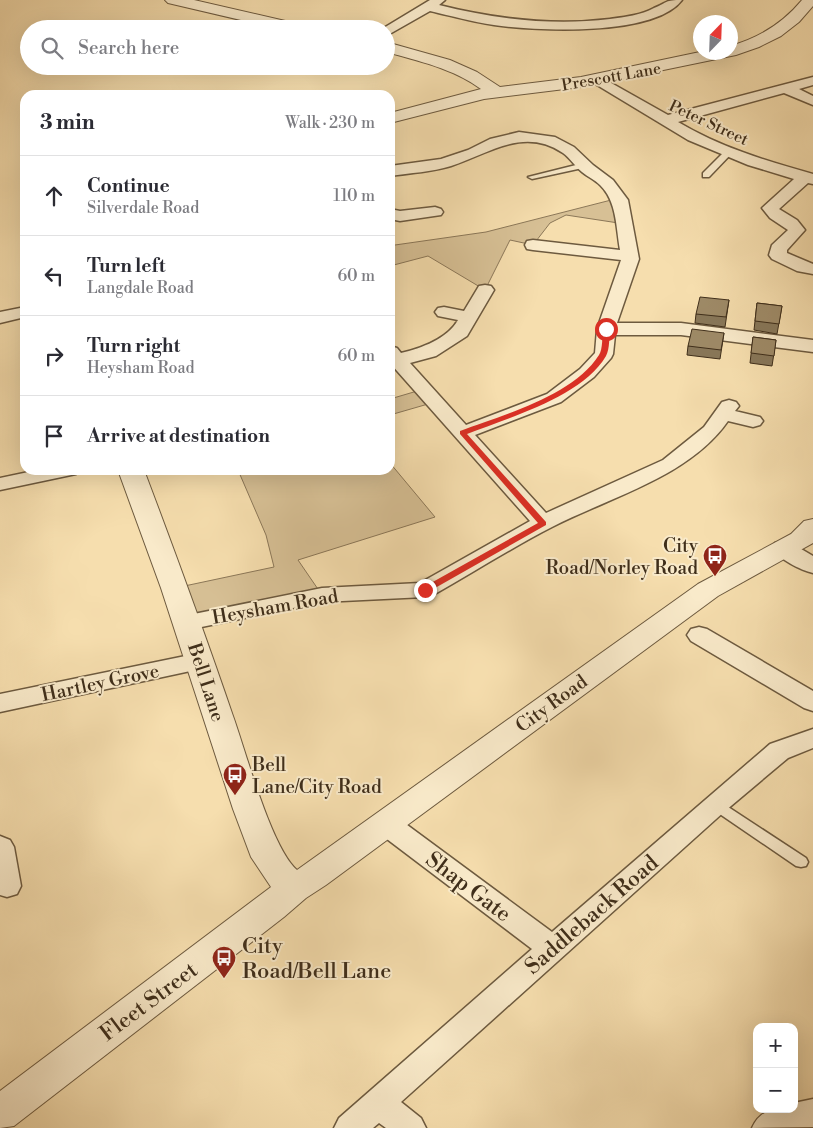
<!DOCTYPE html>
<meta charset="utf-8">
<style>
body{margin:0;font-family:"Libre Bodoni",serif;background:#f2f2f3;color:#2b2b33}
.controls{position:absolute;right:15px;bottom:15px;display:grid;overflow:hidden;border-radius:10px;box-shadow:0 5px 20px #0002}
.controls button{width:45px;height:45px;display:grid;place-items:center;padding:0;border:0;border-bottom:1px solid #e1e1e2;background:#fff;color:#2b2b33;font:25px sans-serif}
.compass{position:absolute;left:693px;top:15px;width:45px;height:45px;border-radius:50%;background:#fff;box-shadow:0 5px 20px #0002;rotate:23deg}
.stop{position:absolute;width:15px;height:15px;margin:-11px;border:4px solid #d93025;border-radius:50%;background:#fff}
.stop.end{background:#d93025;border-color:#fff;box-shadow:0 1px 5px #0008}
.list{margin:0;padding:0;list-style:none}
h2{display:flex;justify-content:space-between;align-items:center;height:65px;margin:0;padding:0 20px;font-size:21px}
h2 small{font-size:16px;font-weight:400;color:#7c7c81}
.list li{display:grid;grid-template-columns:32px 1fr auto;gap:15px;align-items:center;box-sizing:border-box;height:80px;padding:0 20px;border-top:1px solid #e1e1e2}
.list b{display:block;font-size:19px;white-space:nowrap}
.list p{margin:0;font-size:16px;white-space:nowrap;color:#7c7c81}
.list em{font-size:16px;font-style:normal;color:#7c7c81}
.icon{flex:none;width:28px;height:28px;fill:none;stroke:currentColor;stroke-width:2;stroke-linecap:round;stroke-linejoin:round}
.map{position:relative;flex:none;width:813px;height:1128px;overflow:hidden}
.search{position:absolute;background:#fff;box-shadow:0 5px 20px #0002;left:20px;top:20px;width:375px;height:55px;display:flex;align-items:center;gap:12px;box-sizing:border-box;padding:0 18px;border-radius:28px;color:#7c7c81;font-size:19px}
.panel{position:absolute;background:#fff;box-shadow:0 5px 20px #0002;left:20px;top:90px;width:375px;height:385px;border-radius:15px}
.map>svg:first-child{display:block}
</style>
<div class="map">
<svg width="813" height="1128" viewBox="0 0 813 1128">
<rect width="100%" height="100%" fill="#f6deae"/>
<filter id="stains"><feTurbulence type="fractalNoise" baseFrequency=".004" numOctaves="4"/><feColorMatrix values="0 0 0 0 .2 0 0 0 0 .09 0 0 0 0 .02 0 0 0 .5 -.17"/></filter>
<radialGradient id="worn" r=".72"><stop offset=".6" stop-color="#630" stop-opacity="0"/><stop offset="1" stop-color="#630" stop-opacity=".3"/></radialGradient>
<g fill="#d7c095" stroke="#8b7758">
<polygon points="619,198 625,224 566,215 550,223 533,245 510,240 485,290 428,256 390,266 390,248 395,245 486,232"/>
<polygon points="424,389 435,402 390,415 390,399"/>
<polygon points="390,463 435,517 298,560 322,595 187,622 175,588 274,567 266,535 238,470 390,470"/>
</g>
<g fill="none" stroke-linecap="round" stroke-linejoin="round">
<defs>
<g id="service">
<polygon points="726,150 733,152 709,177 703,177 703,173"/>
<polygon points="584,163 587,163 587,167 532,179 528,177"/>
<polygon points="716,799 806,858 808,862 806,866 801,867 796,866 711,808 709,804 711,800"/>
</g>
<g id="minor">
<path d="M430 0H445L439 5C495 19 552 26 610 19 625 17 641 15 654 8 669 2 664 0 682 0 654 37 536 31 494 25 472 22 452 16 430 11L386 36V29H382Z"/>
<path d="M597 75 668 115 813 77V85L799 89 813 96V105L784 93 678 122C720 147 766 161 813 174V184L808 183 779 209 797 220 805 230 787 250V253L813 264V274L797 271 772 259 769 255 772 245 788 230 770 218 762 208 794 179 748 165 688 140 592 82 590 79 592 76Z"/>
<path d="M519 132 555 137 574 147 593 165 613 180 628 200 639 259 617 323H681L813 340V352L681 335H615L613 354 611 358 594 377 561 402 475 435 546 513 663 460 704 427 722 402 729 400 736 402 739 406 735 411 760 417 763 421 760 425 753 427 728 421C689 477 610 497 552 527 511 548 472 573 433 595L425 597 322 602 187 630 179 627 175 622 179 617 322 588 420 583 530 521 390 363V346L397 348 401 353C422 348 447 339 458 320L438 316 435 312 438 308 444 307 464 311 479 286 485 285 491 286 494 290 467 336 436 356 410 363 466 425 547 394 580 369 595 353 597 329 621 260 533 250 527 249 525 245 527 241 533 240 620 250C616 228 617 201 600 185 595 180 588 177 582 172 575 166 570 158 563 153 524 126 488 154 451 166 432 172 410 173 390 176V166L441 159 468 150 490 139Z"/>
<polygon points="435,207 441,209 443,212 441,215 400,221 390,219 390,209 400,211"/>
<polygon points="25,307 25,317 0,323 0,312"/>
<polygon points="38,470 79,470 76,474 0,490 0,478"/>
<path d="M783 541 791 543 813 556V573C800 570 779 559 772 548L775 543Z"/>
<polygon points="699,627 707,629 813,691 813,711 804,708 691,641 687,635 691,629"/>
<polygon points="200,653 209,655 212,661 209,667 0,712 0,694"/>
<polygon points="813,729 813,748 788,758 725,811 401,1102 421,1118 426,1128 386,1128 379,1123 373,1128 334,1128 339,1118 532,949 375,830 371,823 375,816 385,813 395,816 552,932 770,744"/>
<polygon points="0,836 10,840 14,847 21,886 17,894 7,897 0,895"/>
<path d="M813 1099V1127L752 1128C761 1108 775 1109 794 1109V1103Z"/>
</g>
<g id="tertiary">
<polygon points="165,0 194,0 307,26 309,29 279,29 168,3"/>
<path d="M802 0H813V6L799 22 781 36 759 47 736 55 581 87 484 99 390 123V113L481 89C454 69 419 61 386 52V42L450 60 477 72 500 87 581 77 700 52H730V46C759 38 783 23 802 0Z"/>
<path d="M118 470H144C175 552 205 634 233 716 246 752 271 847 297 870L698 584 791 534 804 521 813 519V543L718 596 326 885 306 898 284 917 14 1126 0 1128V1091L271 887 251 857 233 809 161 588Z"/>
</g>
</defs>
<use href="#service" stroke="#6d5a3f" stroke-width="3"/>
<use href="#minor" stroke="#6d5a3f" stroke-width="3"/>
<use href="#tertiary" stroke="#6d5a3f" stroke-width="2"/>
<use href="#service" fill="#f9eaca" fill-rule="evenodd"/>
<use href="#minor" fill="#f9eaca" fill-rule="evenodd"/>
<use href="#tertiary" fill="#f9eaca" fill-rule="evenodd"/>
</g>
<g fill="#887759" stroke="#3f2e1a">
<polygon points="729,300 725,327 695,323 696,314"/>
<polygon points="757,303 782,306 777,334 754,330"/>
<polygon points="724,333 720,359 687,355 688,346"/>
<polygon points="753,337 776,340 772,366 750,363"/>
</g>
<g fill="#9e8a67" stroke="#3f2e1a">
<polygon points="700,297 729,300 726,317 696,314"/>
<polygon points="757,303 782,306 779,324 755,321"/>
<polygon points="692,329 724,333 721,350 688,346"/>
<polygon points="753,337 776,340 774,356 751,353"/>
</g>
<path fill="#d93025" d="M606 327 610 329C609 336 610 349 606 356 582 397 510 417 467 434L546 522V525L428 592H422V588L538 523 460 434V431C503 415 573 396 599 355 603 349 602 336 603 329Z"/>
<defs>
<symbol id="bus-pin" viewBox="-11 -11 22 30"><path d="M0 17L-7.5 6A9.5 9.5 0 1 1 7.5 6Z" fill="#8f2418" stroke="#f9eaca"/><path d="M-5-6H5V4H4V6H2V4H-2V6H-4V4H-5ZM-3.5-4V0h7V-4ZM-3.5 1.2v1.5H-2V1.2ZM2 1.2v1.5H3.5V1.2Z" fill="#fff"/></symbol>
</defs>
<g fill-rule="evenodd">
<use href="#bus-pin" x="701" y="542" width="28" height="38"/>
<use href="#bus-pin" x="221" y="761" width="28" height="38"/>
<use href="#bus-pin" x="210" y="944" width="28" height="38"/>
</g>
<g text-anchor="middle" stroke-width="4" stroke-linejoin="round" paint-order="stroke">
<g font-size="16" fill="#3f2e1a" stroke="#f9eaca">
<text transform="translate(611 76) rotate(-10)" y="6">Prescott Lane</text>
<text transform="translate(709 122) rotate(25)" y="6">Peter Street</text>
</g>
<g font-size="19" fill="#3f2e1a" stroke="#f9eaca" text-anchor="end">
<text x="698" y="552">City<tspan x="698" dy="22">Road/Norley Road</tspan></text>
<text x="252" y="771" text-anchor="start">Bell<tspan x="252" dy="22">Lane/City Road</tspan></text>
</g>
<g font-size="19" fill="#3f2e1a" stroke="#f9eaca">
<text transform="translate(275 606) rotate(-10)" y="7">Heysham Road</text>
<text transform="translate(100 682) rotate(-12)" y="7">Hartley Grove</text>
<text transform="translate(207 682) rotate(72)" y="7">Bell Lane</text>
<text transform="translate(551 703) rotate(-36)" y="7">City Road</text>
</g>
<g font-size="22" fill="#3f2e1a" stroke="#f9eaca">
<text transform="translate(469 886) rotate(37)" y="8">Shap Gate</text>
<text transform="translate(591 914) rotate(-41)" y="8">Saddleback Road</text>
<text transform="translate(148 1001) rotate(-37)" y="8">Fleet Street</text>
</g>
<g font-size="22" fill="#3f2e1a" stroke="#f9eaca" text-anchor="start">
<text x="242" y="953">City<tspan x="242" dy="25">Road/Bell Lane</tspan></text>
</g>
</g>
<rect width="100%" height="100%" filter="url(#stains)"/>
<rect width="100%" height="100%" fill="url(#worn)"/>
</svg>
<div class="controls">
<button>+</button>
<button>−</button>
</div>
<svg class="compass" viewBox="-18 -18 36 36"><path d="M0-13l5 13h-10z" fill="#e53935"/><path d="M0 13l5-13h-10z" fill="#7c7c81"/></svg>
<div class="stop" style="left:606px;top:329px"></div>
<div class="stop end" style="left:425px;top:590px"></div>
<div class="search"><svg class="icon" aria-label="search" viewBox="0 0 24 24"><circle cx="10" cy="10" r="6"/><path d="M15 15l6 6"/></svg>Search here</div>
<section class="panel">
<h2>3 min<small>Walk · 230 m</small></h2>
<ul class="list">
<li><svg class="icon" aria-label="ahead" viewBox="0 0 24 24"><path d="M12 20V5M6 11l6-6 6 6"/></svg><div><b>Continue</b><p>Silverdale Road</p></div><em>110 m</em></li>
<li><svg class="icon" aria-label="left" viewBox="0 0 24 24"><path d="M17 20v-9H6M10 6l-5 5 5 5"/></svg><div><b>Turn left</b><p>Langdale Road</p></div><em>60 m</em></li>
<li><svg class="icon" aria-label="right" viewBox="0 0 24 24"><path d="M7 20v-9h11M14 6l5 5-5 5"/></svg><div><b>Turn right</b><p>Heysham Road</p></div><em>60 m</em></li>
<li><svg class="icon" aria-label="arrive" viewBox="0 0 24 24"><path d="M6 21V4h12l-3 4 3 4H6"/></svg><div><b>Arrive at destination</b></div></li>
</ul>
</section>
</div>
